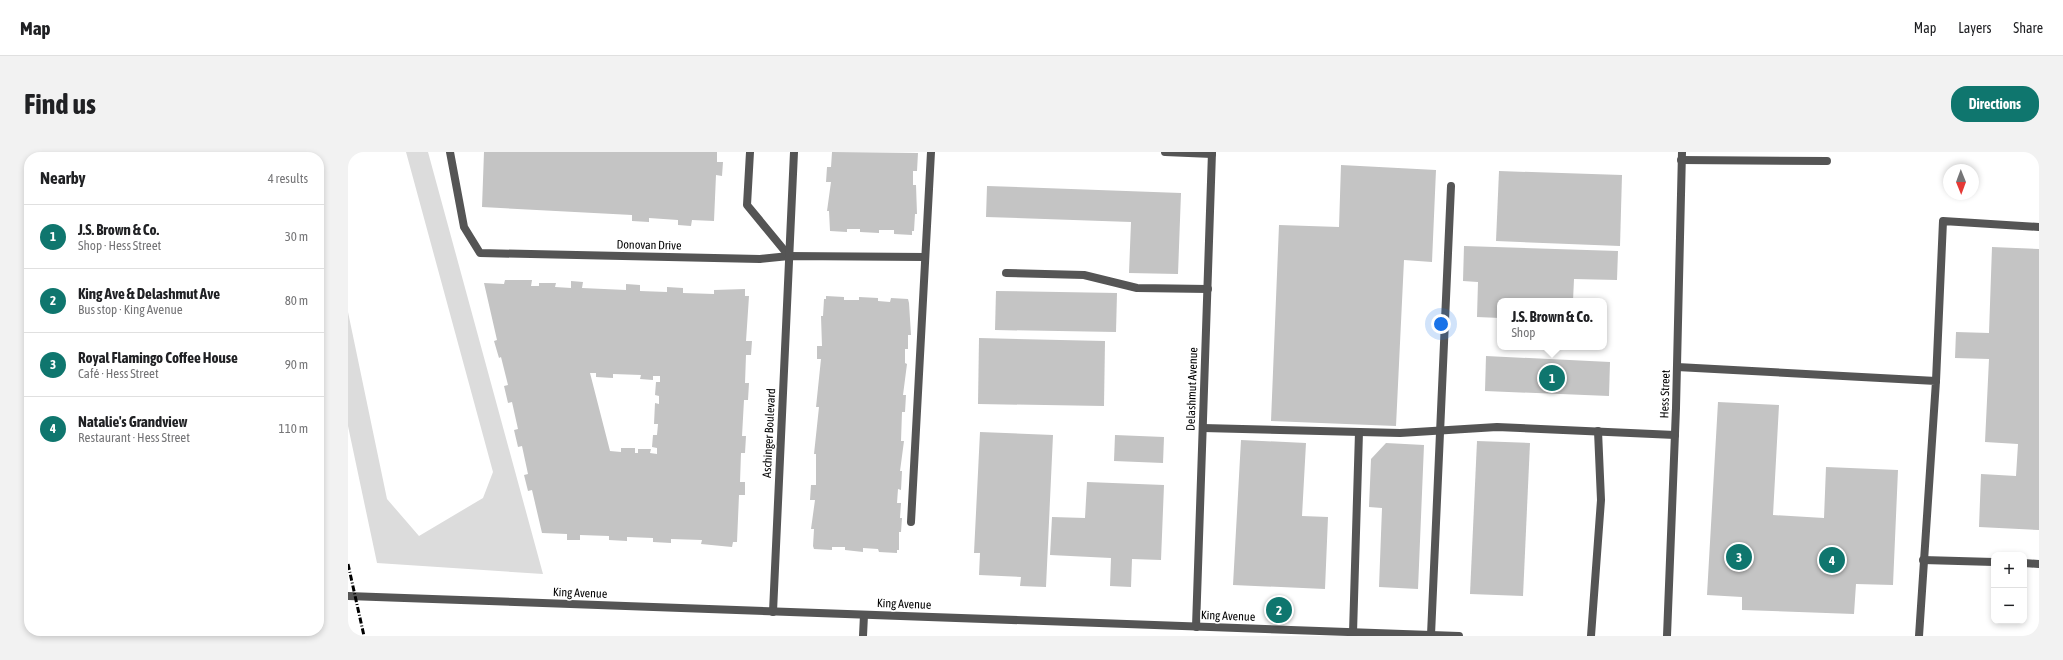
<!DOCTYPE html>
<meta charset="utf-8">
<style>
body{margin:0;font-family:"Asap Condensed",sans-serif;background:#f2f2f2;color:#202124}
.controls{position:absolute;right:12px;bottom:12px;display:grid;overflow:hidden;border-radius:8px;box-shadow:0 2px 6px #0003}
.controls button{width:36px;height:36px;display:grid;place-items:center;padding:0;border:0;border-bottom:1px solid #e0e0e0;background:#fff;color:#202124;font:20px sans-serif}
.compass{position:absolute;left:1595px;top:12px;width:36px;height:36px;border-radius:50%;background:#fff;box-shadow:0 2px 6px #0003;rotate:179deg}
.you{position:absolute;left:1093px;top:172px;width:14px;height:14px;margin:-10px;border:3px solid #fff;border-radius:50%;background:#1a73e8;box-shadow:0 0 0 6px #1a73e833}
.badge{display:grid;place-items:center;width:26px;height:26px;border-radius:50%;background:#0f766e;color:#fff;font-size:13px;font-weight:700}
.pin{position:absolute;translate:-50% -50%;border:2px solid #fff;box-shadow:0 1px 4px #0006}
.popup{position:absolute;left:1149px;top:146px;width:110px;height:52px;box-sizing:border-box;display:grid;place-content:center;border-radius:8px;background:#fff;filter:drop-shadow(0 1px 3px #0005);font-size:13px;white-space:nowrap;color:#757577}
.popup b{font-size:15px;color:#202124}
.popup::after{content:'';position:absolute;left:50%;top:100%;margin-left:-8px;border:8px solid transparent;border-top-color:#fff}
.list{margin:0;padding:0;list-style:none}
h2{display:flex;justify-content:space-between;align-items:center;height:52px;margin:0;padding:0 16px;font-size:17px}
h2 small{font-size:13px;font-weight:400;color:#757577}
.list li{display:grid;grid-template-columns:26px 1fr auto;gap:12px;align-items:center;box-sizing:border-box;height:64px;padding:0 16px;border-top:1px solid #e0e0e0}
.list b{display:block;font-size:15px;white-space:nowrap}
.list p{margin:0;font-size:13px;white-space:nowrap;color:#757577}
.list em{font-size:13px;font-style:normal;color:#757577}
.map{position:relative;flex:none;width:1691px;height:484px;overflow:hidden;border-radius:16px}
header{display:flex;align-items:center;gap:24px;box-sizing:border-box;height:56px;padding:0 20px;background:#fff;border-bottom:1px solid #e0e0e0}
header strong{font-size:19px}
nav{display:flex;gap:22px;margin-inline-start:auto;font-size:14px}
.intro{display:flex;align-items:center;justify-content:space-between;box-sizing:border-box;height:96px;padding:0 24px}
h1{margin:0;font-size:28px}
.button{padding:10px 18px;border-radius:16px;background:#0f766e;color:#fff;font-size:14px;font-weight:700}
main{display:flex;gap:24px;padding:0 24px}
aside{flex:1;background:#fff;border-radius:16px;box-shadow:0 2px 6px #0003}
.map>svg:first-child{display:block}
</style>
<header>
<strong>Map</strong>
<nav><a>Map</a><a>Layers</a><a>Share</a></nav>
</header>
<div class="intro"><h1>Find us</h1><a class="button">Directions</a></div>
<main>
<aside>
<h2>Nearby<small>4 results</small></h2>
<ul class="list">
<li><span class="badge">1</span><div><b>J.S. Brown &amp; Co.</b><p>Shop · Hess Street</p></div><em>30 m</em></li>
<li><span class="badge">2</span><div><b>King Ave &amp; Delashmut Ave</b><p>Bus stop · King Avenue</p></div><em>80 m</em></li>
<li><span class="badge">3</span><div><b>Royal Flamingo Coffee House</b><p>Café · Hess Street</p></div><em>90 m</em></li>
<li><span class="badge">4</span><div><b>Natalie's Grandview</b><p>Restaurant · Hess Street</p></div><em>110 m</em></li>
</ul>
</aside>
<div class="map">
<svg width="1691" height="484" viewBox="0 0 1691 484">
<rect width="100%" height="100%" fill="#fff"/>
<polygon fill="#dcdcdc" points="58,0 80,0 195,422 29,411 0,274 0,160 39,347 71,384 135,346 145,320"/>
<g fill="#c4c4c4" fill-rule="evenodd">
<polygon points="136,0 369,0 369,10 375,10 374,24 368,23 366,69 344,68 343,74 330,73 330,68 301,66 301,70 284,69 284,63 134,55"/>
<polygon points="484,0 570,1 569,19 565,19 565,33 568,33 569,62 567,62 566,79 564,79 564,83 546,82 546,78 531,78 531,81 512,80 512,77 499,77 499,80 482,79 481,59 479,59 483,30 478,30 479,15 483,15"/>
<polygon points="993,13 1088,18 1084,110 1056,108 1048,274 923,269 931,73 991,75"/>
<polygon points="1151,19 1274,23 1272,94 1148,89"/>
<polygon points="639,34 833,41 830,122 781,121 783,70 638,65"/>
<polygon points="1116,94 1270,99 1269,128 1226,127 1225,149 1152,149 1152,166 1129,165 1130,130 1115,129"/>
<polygon points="1644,95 1691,97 1691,378 1631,375 1633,322 1668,324 1670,292 1637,290 1641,207 1607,206 1608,180 1641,181"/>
<path d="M157 128H184L183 134H191V131H208L207 135 223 136V129L235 130 234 136 278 138V132L292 133V139L319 140V135L335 136V141L366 142V138L397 137V144H401L398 189H404L403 203H398L397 231H401L400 248H396L394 284H398L397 301H393L392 330H397V343H391L389 390H385L384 395 353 392 354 388 323 387V391L305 390V386L279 385V389L261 388V384L232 383V388H219V382L194 381 184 338 180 339 176 323 180 322 174 294 170 295 166 278 170 277 164 250 160 251 156 234 160 233 153 205 151 206 146 189 149 188 136 131 156 132ZM242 221H248V225L265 226V222L293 223 292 227 305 228V224H312V230H308L307 243 311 244V252L307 251 306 272H310L309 283H305L304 295 309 296V302L302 301 303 297H290V301H287V296H273V300L262 299Z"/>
<polygon points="648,139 769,141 768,180 647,178"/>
<polygon points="478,144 496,145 496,148 511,148 511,145 530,146 530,149 542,150 543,146 560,147 561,151 563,183 560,183 560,197 557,197 557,211 559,212 555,243 558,243 557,260 554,260 553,289 556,289 552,319 554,319 553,338 550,337 549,351 553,351 552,366 554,366 553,380 551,380 551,398 549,398 549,401 531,400 530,397 515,396 515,400 497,398 497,395 484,395 484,398 466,397 465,394 466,377 463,377 467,348 462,348 463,333 468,333 468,302 466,302 471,255 468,255 473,207 469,207 469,194 474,194 473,164 475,164 476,147 478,147"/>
<polygon points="631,186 757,189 756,254 630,252"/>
<polygon points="1138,204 1262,210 1261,244 1137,239"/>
<polygon points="1370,250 1431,253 1425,363 1476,366 1478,315 1550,318 1545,433 1508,432 1506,462 1394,458 1394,445 1359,443"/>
<polygon points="632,280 705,283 698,435 672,434 673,425 631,423 632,401 626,401"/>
<polygon points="767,283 816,285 815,311 766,309"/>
<polygon points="893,288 958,291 954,364 980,365 977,437 885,433"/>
<polygon points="1129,289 1182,291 1175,444 1122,442"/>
<polygon points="1038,291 1076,293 1070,437 1031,435 1034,356 1021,355 1023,307"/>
<polygon points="739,330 816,333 813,408 784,407 783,435 762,434 763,406 702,403 704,365 737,366"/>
</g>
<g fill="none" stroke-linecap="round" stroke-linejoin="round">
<g stroke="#555" stroke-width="8">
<polyline points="102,0 116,75 132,101 412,107 441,104 577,105"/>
<polyline points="402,0 399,53 441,104"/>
<polyline points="817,0 864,2"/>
<polyline points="1333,8 1479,9"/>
<polyline points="658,121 736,123 789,136 860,137"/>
<polyline points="1329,215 1588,229 1571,484"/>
<polyline points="1588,229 1595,69 1691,75"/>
<polyline points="855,276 1052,281 1149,275 1327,283"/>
<polyline points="563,370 583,0"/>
<polyline points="1575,408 1646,410"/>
<polyline points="1676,411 1691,412"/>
<polyline points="425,460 446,0"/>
<polyline points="848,475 864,0"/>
<polyline points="1005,481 1011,280"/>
<polyline points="1083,483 1103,34"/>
<polyline points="1243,484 1253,348 1250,279"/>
</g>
<g stroke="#555" stroke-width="8">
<polyline points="515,484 516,463"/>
<polyline points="1319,484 1328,256 1334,0"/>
</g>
<polyline stroke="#555" stroke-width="8" points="0,444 1111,484"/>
<polyline stroke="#000" stroke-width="3" stroke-dasharray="6 2 1 2" stroke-linecap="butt" points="0,412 16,484"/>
</g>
<g text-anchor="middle" stroke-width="3" stroke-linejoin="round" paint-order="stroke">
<g font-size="12" fill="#000" stroke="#fff">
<text transform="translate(301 93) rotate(1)" y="4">Donovan Drive</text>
<text transform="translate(844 237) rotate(-88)" y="4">Delashmut Avenue</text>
<text transform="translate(1317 242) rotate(-88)" y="4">Hess Street</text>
<text transform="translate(421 281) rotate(-87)" y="4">Aschinger Boulevard</text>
<text transform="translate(232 441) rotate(2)" y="4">King Avenue</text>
<text transform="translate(556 452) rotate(2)" y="4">King Avenue</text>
<text transform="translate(880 464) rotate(2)" y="4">King Avenue</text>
</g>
</g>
</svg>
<div class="controls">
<button>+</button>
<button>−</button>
</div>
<svg class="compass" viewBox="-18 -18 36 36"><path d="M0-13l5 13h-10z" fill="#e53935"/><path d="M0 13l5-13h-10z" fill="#757577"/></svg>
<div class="you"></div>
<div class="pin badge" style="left:1204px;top:226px">1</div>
<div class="popup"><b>J.S. Brown &amp; Co.</b>Shop</div>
<div class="pin badge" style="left:931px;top:458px">2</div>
<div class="pin badge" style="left:1391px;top:405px">3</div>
<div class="pin badge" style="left:1484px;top:408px">4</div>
</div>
</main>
